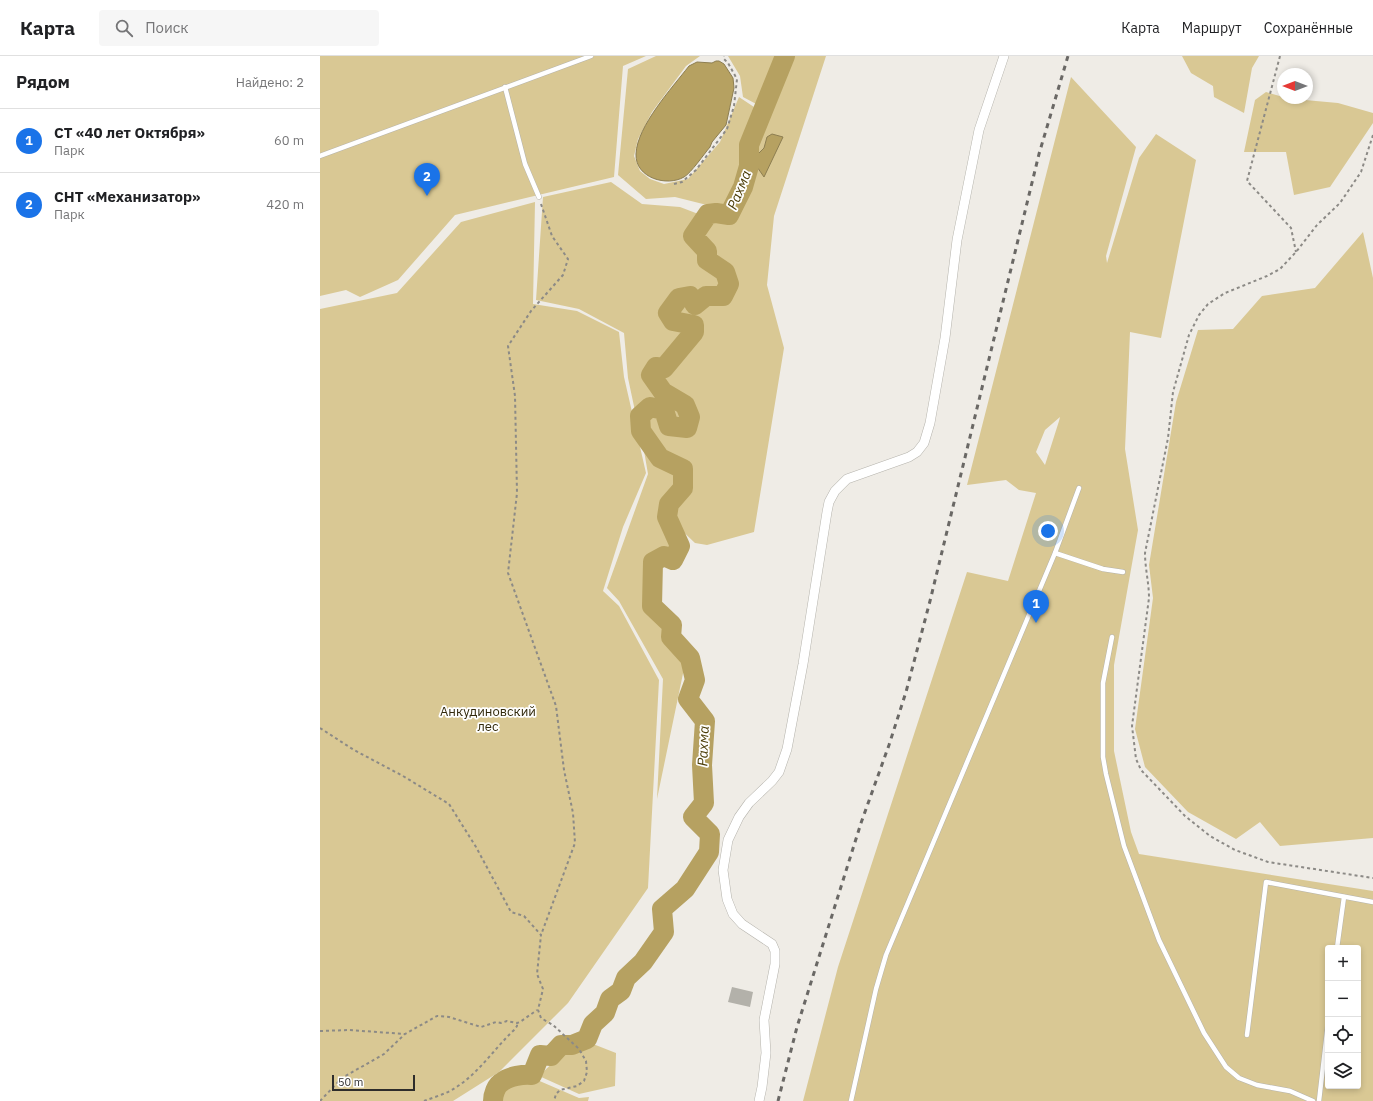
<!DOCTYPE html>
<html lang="ru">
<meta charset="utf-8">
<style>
body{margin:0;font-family:"IBM Plex Sans",sans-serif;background:#f6f6f6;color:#202124}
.controls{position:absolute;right:12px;bottom:12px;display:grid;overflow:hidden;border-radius:4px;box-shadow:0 2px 6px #0003}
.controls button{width:36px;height:36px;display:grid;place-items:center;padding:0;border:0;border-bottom:1px solid #e0e0e0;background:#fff;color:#202124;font:20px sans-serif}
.compass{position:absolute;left:957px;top:12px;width:36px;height:36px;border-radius:50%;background:#fff;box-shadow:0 2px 6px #0003;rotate:270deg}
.scale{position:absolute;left:12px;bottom:10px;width:83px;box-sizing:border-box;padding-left:4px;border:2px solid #2e2d2b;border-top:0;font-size:11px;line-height:14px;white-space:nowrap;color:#2e2d2b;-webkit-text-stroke:3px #fff;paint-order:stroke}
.you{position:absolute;left:728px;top:475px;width:14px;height:14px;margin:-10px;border:3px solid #fff;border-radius:50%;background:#1a73e8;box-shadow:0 0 0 6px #1a73e833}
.badge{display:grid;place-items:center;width:26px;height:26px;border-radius:50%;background:#1a73e8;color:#fff;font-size:13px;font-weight:700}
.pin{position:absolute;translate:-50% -33px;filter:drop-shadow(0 1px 2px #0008)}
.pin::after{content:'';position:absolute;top:21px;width:14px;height:12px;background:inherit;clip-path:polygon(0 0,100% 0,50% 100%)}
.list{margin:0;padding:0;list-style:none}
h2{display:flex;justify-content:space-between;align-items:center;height:52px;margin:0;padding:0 16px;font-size:17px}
h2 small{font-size:13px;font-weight:400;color:#757577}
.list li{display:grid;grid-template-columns:26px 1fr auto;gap:12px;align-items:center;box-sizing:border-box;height:64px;padding:0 16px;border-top:1px solid #e0e0e0}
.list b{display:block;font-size:15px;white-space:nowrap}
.list p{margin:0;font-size:13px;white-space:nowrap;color:#757577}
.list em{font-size:13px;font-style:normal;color:#757577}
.icon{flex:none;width:22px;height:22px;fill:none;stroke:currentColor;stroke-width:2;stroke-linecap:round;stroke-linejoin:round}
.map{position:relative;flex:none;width:1053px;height:1045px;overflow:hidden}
header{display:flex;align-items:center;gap:24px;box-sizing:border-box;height:56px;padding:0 20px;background:#fff;border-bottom:1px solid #e0e0e0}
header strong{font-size:19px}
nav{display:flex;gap:22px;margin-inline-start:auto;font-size:14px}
.search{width:280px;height:36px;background:#f6f6f6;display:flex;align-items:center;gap:10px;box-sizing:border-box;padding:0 14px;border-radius:4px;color:#757577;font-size:15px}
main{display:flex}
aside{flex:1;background:#fff}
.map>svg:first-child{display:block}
</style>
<header>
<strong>Карта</strong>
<div class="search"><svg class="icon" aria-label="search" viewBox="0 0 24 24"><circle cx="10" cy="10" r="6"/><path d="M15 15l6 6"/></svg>Поиск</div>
<nav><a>Карта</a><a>Маршрут</a><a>Сохранённые</a></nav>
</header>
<main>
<aside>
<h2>Рядом<small>Найдено: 2</small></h2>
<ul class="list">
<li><span class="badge">1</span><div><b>СТ «40 лет Октября»</b><p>Парк</p></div><em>60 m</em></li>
<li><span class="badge">2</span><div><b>СНТ «Механизатор»</b><p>Парк</p></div><em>420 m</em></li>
</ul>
</aside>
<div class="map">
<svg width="1053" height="1045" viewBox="0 0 1053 1045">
<rect width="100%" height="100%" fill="#efece6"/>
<g fill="#d9c894" fill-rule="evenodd">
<polygon points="0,0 326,0 303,10 294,121 135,159 78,224 40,241 26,234 0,240"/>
<polygon points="336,0 380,0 366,10 332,56 318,83 314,100 320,115 330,123 344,128 368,123 400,86 419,41 434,51 422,102 419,127 405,151 387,149 355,141 326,143 298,119 308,13"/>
<polygon points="408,0 462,0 440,50 423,41 420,20"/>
<polygon points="471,0 506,0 454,160 447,229 464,292 434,476 387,489 375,487 353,466 353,450 369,432 368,410 341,396 326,370 332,359 341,361 346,375 371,376 374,360 370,346 345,331 340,318 346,317 378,278 376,266 355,257 368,247 376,254 388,245 404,244 412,233 412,220 391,201 390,192 379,179 393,162 412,163 432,113 434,90"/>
<polygon points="862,0 939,0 932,12 924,57 894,41 893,30 871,17"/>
<path d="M751 21 816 91 786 200 787 207 819 102 836 78 876 104 841 282 810 276 805 393 818 474 794 609V695L811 776 819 798 1053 835V1045H483L518 911 647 516 688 525 716 437 699 434 686 424 647 429ZM740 361 739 365 725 409 716 396 725 374ZM1008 892H1038V1030H1008Z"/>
<polygon points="946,36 963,41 963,42 1018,47 1053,57 1053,67 1010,131 974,139 966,96 924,96 935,44"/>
<polygon points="291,126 322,148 360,151 381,159 370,182 381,197 386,208 403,224 398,235 385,235 379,242 370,234 359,238 343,256 347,265 368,275 343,306 334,306 326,316 335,335 358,352 361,362 354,364 345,348 327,346 315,355 308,322 304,277 259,253 216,244 223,141"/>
<polygon points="215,146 213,248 257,255 299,276 304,321 326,417 303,471 283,535 299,550 339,624 328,832 248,947 179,1016 133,1045 0,1045 0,253 77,237 141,166"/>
<polygon points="1043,176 1053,222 1053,782 960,790 940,766 916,783 868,756 825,711 815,673 833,542 829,509 856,346 878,274 913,273 942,240 995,232"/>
<polygon points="322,383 341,409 359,418 359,430 344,448 343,465 355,489 352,499 342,497 329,504 328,552 347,571 348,584 366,603 337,743 343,623 299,545 287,532 328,418"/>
<polygon points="273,988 296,997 295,1030 259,1038 219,1020 246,994"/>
<polygon points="215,1023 259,1042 269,1041 268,1045 176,1045 177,1039 198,1024"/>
</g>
<g fill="#b6a161" stroke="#8d7e51">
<path d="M396 5H399L404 8 413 22 414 32 406 69 392 86 390 91C384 98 371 117 364 121 347 131 315 122 316 98 317 70 352 32 369 10L377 6 392 7Z"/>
<polygon points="452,78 463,81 444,121 435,108 436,100 444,92 447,81"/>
</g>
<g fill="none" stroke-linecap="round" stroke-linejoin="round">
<path stroke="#b6a161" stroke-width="20" d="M173 1045C173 1039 176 1029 182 1026 189 1020 204 1018 212 1019L220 999 231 1000 241 989H252L267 983 273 968 285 957 290 943 301 935 306 922 323 906 344 876 342 853 365 833 389 796 390 778 373 761 384 747 382 709 385 665 368 643 375 624 370 602 351 581 352 569 332 550 333 506 344 500 353 504 360 490 347 461 349 448 363 432V413L340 402 321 375 320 360 330 351 344 354 349 370 367 372 370 361 365 349 343 336 331 319 336 311 344 312 374 276V269L353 265 348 257 359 242 370 240 375 249 386 240H403L409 228 405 216 387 204V195L373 180 388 158 396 157 409 159 423 131 429 110V89L465 0"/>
</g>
<polygon fill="#b3b1aa" points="412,931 433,936 430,951 408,946"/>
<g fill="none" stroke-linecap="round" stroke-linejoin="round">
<defs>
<g id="service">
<polyline points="185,31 205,108 219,141"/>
<polyline points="0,100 271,0"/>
<polyline points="735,497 783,513 803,516"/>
<polyline points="792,581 783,627 783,701 786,718 804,790 839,884 884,977 906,1011 919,1022 937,1029 970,1035 993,1045"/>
<polyline points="1017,892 1024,841"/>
<polyline points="927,979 946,826 1053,846"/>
<polyline points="531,1045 556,933 566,899 735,497 759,432"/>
<polyline points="999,1045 1008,968"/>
</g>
<polyline id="minor" points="439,1045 442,1031 446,997 444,964 455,908 455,895 452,888 422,868 413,858 407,843 403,814 408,784 419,761 429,747 452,725 459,716 467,693 483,608 507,456 509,446 515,435 527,423 589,401 597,396 604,387 610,367 625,282 637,184 659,74 684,0"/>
</defs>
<use href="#service" stroke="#b5b3ac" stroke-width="5.5"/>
<use href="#minor" stroke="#b5b3ac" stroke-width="10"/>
<g stroke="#8c8a86" stroke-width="2" stroke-dasharray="3 3" stroke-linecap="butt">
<polyline points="960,0 927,125 971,172 976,196"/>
<path d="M1053 79 1041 116 1020 147 997 169 976 196 960 213 947 220 905 237 888 248 879 259 869 279 853 336 848 382 825 497C825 512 829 527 829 542L812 670 816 703 821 714 865 760 890 780 915 794 948 806 1053 822"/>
<polyline points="354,128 362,126 376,114 407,73 414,50 417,23 408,7 404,3 404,0"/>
<polyline points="221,148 232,180 248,203 243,219 211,255 188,290 195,340 197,437 188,517 236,650 244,714 253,757 255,787 221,879"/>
<polyline points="0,672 34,694 83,720 129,748 156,791 191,856 204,860 221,879 217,918 223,933 218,954 221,962 233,969 259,993 266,1005 267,1016 264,1025 257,1030 240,1034 236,1038 234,1045"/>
<polyline points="0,975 29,974 85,978 117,960 129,961 161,971 176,966 181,967 187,965 197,967 200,966 217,954"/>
<polyline points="0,1045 22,1022 64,998 85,978"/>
<path d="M104 1045C114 1041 126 1038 135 1032 159 1017 174 993 194 974L197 970V967"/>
</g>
<use href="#service" stroke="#fff" stroke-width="4.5"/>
<use href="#minor" stroke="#fff" stroke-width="9"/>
<polyline stroke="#6a6865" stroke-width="3" stroke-dasharray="5 5" stroke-linecap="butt" points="458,1045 477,971 541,767 569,689 586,636 610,545 719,98 748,0"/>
</g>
<g text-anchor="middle" stroke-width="3.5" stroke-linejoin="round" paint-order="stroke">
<g font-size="13" fill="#31280a" stroke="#fff">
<text x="168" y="660">Анкудиновский<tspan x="168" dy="15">лес</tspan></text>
</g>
<g font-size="14" font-style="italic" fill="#4c3d08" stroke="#fff">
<text transform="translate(419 134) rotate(-68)" y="5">Рахма</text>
<text transform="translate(383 690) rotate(-88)" y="5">Рахма</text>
</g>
</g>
</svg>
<div class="controls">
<button>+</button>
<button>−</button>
<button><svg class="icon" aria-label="locate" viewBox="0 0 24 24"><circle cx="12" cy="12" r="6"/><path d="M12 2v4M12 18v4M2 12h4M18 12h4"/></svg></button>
<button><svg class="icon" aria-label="layers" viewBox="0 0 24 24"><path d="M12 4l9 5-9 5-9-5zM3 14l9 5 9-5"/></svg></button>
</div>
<svg class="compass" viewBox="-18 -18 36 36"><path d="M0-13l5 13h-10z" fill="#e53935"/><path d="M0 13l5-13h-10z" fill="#757577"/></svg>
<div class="scale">50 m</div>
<div class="you"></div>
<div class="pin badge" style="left:716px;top:567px">1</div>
<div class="pin badge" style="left:107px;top:140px">2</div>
</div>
</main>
